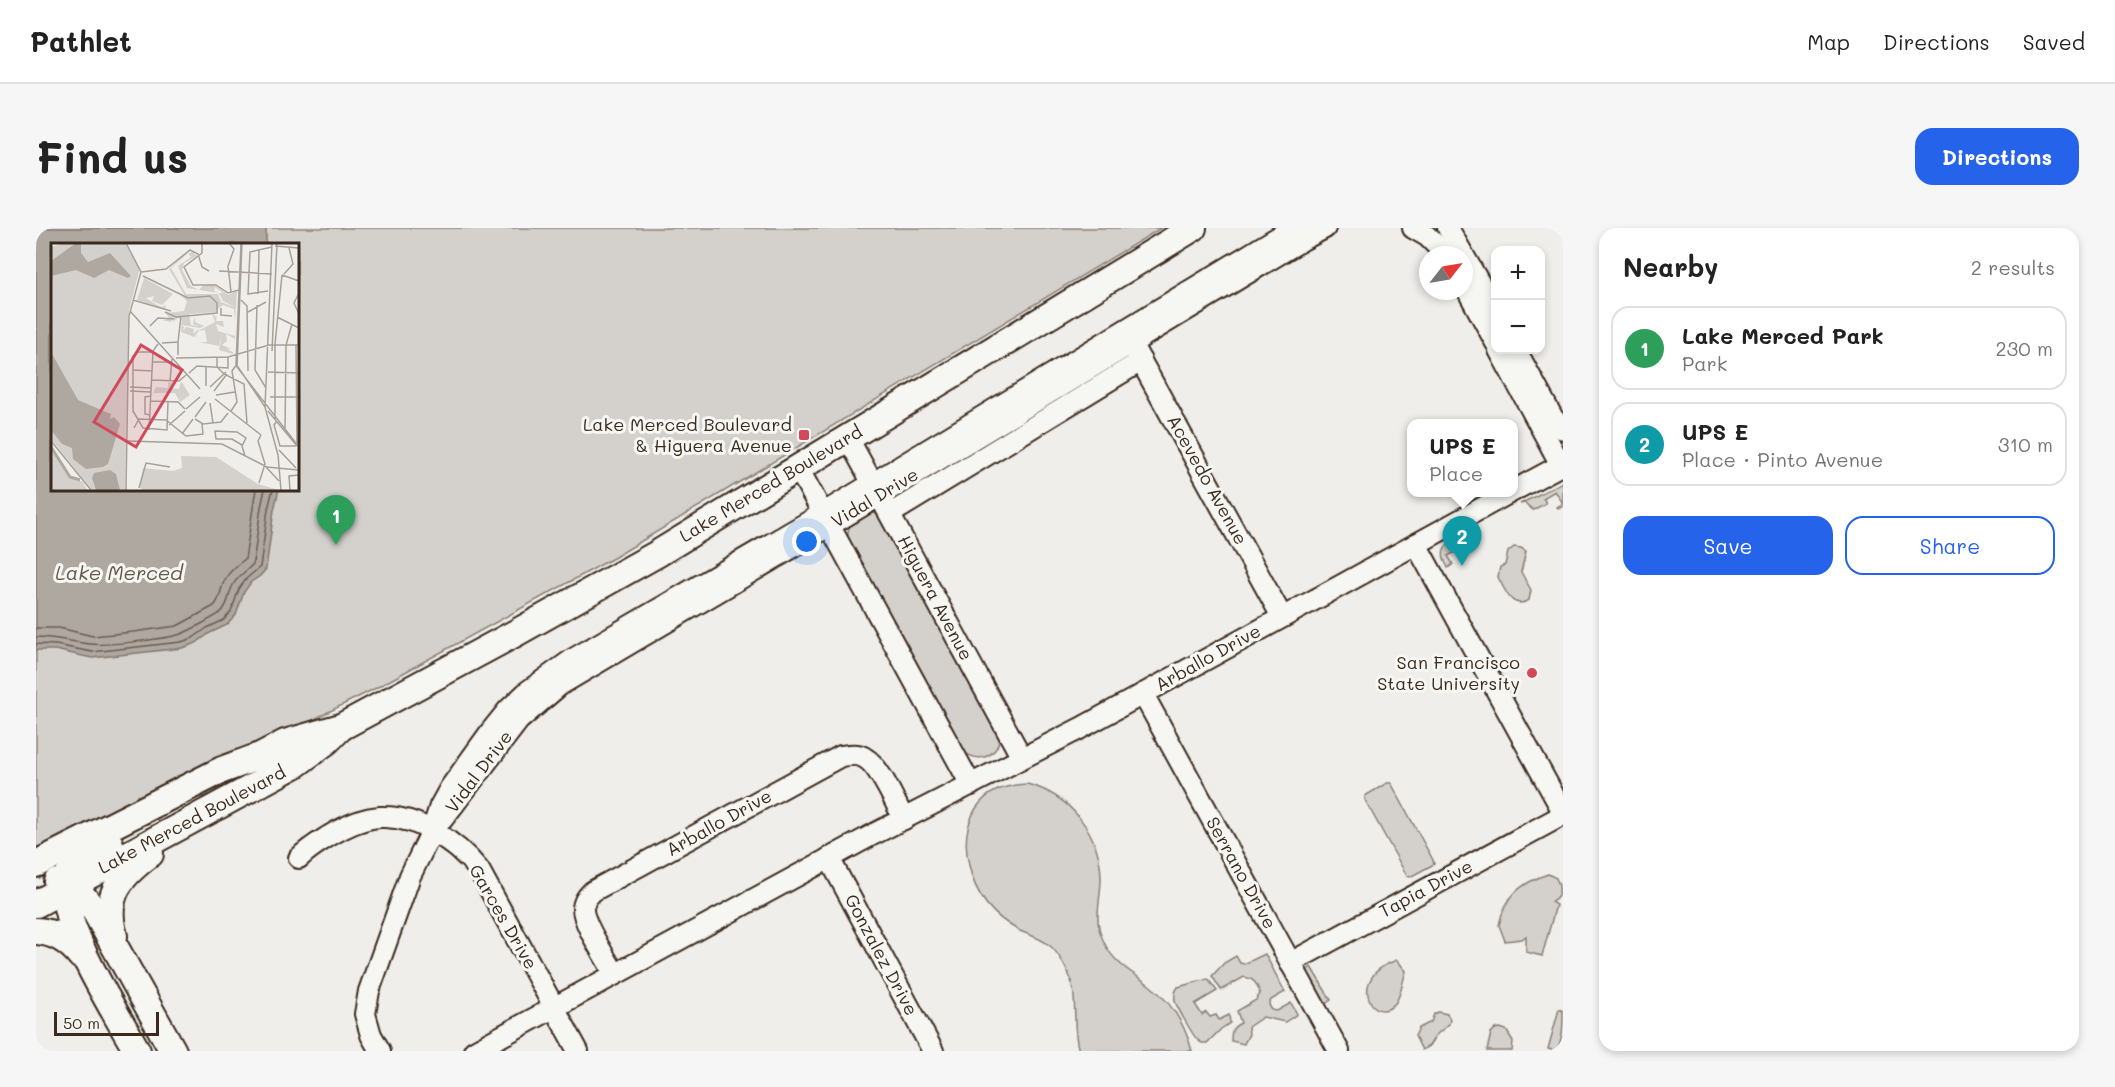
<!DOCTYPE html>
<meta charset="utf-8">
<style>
body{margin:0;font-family:Mali,sans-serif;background:#f6f6f6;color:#222}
.controls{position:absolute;right:18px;top:18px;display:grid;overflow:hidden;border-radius:12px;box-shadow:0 3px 9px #0003}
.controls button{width:54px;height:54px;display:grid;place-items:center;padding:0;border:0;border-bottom:2px solid #e0e0e0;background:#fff;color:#222;font:30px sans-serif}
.compass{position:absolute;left:1383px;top:18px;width:54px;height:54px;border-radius:50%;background:#fff;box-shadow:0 3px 9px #0003;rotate:59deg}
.scale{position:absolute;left:18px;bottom:15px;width:105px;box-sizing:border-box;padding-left:6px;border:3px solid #3b2a1e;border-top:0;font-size:16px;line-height:21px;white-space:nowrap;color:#3b2a1e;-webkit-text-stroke:4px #f6f6f2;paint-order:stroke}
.you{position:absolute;left:771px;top:314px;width:21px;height:21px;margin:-15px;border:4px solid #fff;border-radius:50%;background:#1a73e8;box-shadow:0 0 0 9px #1a73e833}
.badge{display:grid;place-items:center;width:39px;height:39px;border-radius:50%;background:#2563eb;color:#fff;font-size:20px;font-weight:700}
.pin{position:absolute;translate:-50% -50px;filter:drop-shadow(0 2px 3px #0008)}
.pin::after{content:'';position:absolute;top:32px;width:21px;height:18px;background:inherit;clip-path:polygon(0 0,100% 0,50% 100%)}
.popup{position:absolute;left:1371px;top:191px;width:111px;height:78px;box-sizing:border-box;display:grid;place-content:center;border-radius:12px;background:#fff;filter:drop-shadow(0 2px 4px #0005);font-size:20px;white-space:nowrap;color:#767676}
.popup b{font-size:22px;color:#222}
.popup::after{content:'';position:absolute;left:50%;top:100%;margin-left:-12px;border:12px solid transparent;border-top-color:#fff}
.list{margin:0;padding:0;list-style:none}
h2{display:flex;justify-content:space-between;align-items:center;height:78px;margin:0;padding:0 24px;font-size:26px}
h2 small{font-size:20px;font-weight:400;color:#767676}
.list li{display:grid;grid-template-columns:39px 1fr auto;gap:18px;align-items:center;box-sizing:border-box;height:84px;margin:0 12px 12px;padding:0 12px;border:2px solid #e0e0e0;border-radius:18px}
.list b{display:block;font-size:22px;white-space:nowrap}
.list p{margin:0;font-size:20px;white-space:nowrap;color:#767676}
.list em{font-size:20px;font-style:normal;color:#767676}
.actions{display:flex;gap:12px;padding:18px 24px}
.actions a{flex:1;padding:14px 0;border:2px solid #2563eb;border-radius:18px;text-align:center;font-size:21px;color:#2563eb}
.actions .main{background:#2563eb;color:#fff}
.map{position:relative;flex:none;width:1527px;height:823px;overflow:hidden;border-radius:18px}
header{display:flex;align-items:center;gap:36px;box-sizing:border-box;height:84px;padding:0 30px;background:#fff;border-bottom:2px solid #e0e0e0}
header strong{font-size:28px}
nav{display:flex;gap:33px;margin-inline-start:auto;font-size:21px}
.intro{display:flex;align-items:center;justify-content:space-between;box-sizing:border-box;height:144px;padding:0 36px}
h1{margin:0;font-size:42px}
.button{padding:15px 27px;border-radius:18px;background:#2563eb;color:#fff;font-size:21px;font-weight:700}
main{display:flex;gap:36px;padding:0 36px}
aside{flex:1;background:#fff;border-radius:18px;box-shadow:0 3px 9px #0003}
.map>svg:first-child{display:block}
</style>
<header>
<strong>Pathlet</strong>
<nav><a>Map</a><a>Directions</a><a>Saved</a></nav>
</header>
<div class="intro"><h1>Find us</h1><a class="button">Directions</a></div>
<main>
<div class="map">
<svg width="1527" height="823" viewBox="0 0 1527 823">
<rect width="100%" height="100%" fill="#efeeea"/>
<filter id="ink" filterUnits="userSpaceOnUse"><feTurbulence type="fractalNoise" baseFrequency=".0167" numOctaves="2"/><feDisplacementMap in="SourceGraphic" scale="12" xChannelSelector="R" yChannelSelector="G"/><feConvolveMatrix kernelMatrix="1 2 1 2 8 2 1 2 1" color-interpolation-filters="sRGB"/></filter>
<g filter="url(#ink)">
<g fill="#d4d1cc" stroke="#887e75" stroke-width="1.5" fill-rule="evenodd">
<path d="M0 0H1125L579 329 338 461 0 631ZM16 16H261V261H16Z"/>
<polygon points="1527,254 1527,278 1522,281 1521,279 1527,275 1519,263 1507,270 1510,275 1497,282 1489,275 1484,276"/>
<path d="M838 285 846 290 964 501C965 526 947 538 926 523L812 315C810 295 818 286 838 285Z"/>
<path d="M1425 308 1426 311 1422 313 1423 317 1421 318 1423 322 1412 328 1417 336 1412 340C1402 322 1408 317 1425 308Z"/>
<path d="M1478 319 1485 320 1490 323 1485 344 1495 362 1493 372C1476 383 1469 362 1462 349L1464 339 1469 337 1472 324Z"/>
<polygon points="1351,555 1355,555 1397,632 1398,636 1374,649 1371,648 1329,572 1329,568"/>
<path d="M991 556C1034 567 1064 605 1065 649 1065 678 1055 692 1071 720 1081 737 1097 745 1112 756 1135 773 1149 796 1156 823H1043C1034 795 1045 764 1029 739 1025 731 1020 722 1013 717 1005 710 993 707 984 703 957 689 939 667 933 637 929 621 929 604 936 588 946 565 968 557 991 556Z"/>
<path d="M1512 646 1520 650C1525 659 1525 670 1515 674L1520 677 1506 728 1490 724V708L1486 711 1469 713 1463 697C1469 668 1485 655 1512 646Z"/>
<path d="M1229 726 1249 764 1235 772 1233 777 1236 782 1241 783 1255 775 1261 786 1249 794 1227 789 1212 799 1213 806 1208 816 1195 813C1195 803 1196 799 1205 795L1201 783 1220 772 1224 766C1221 756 1219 751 1208 749L1185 762 1176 748 1188 735 1200 728 1204 735 1208 736Z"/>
<path d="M1361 732 1370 743C1367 752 1365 767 1360 774 1339 802 1308 749 1361 732Z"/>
<polygon points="1275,739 1295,772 1289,776 1287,775 1270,746 1271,742"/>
<path d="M1172 751 1181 763 1159 776 1166 787 1170 784 1174 789 1180 787 1183 792 1193 787 1194 795 1185 801 1171 815C1166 815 1166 816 1162 812 1158 810 1140 777 1139 773 1138 767 1139 763 1142 759Z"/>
<path d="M1523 781 1527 783C1527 796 1527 813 1520 823L1512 821Z"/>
<polygon points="1402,784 1411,786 1414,791 1413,796 1400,807 1393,818 1386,822 1379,808 1383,800 1395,794 1398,786"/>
<polygon points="1464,800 1470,802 1477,813 1476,823 1451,823 1455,805 1459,801"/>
</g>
<polygon fill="#afa8a1" stroke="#81766d" stroke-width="1.5" points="0,0 230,0 230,16 16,16 16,261 243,261 238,282 230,341 224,348 215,354 208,364 200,387 191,397 174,405 160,415 146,420 56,430 19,422 0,422"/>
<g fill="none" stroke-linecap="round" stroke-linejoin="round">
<g stroke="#695c52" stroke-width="1.5">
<path d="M0 400H23L57 408 97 404 141 398 178 378C184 372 184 364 187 356 191 345 200 338 209 331L220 261"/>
<path d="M0 409C19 409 36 414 54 416 72 418 129 411 145 406 151 404 181 388 185 384 193 377 192 367 196 359 201 348 210 344 217 336L225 279 229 261"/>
<polyline points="0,416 20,417 56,424 145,414 157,410 171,400 188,392 195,384 203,361 211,350 224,339 232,281 237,261"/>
</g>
<defs>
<g id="minor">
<polyline points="1377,0 1391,8 1410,27"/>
<polyline points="1412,0 1460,84"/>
<polyline points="1428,56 1460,115"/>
<polyline points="1095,115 1246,389"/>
<polyline points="1463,122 1525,237"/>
<polyline points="1480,122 1517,190 1527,201"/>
<polyline points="812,210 986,530"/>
<polyline points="762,240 935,557"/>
<polyline points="1477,263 1527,236"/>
<polyline points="854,286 1105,133"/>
<polyline points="1380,316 1527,584"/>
<polyline points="1107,466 1303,823"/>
<polyline points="406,592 483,492 524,457 793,298 1268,11 1289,0"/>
<path d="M263 630C272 621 282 615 293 608 308 599 327 590 344 589 382 587 421 615 443 642L542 823"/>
<polyline points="793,630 897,823"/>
<polyline points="1254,735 1527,587"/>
<path d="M579 746C571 732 546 694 547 680 548 672 552 668 557 663L805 528C813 527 822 525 829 530 844 538 859 575 868 591"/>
<polyline points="344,823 335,807 329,786 333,763 374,648 396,603 404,578 414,560 455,503 472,482 492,463 537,431 786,286 1257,0"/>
<polyline points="438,823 838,606 1045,500 1475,264"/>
</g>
<g id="major">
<path d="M74 616C59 625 37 632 31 650 16 687 82 788 101 823"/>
<polyline points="0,636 186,542 224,528 249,515 305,499 478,406 621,326 1157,0"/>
<polyline points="21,654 31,655 39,659 59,683 137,823"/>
<polyline points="0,676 260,536 291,513 303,501"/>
<path d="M0 703C19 704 34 714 45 728"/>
<path d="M78 708C67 668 83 649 114 626"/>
</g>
</defs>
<use href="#minor" stroke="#3b2a1e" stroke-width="24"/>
<use href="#major" stroke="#3b2a1e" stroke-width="30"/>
<use href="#minor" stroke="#f6f6f2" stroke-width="20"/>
<use href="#major" stroke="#f6f6f2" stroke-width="26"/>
</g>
</g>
<g fill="#d1495b" stroke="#f6f6f2" stroke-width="2">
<rect x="762" y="201" width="12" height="12" rx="3"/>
<circle cx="1496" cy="445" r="6"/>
</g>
<g text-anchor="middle" stroke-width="6" stroke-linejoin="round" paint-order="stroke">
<g font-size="18" fill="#3b2a1e" stroke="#f6f6f2" text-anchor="end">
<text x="756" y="203">Lake Merced Boulevard<tspan x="756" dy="21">&amp; Higuera Avenue</tspan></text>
<text x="1484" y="441">San Francisco<tspan x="1484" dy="21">State University</tspan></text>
</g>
<g font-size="18" fill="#3b2a1e" stroke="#f6f6f2">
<text transform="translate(1171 252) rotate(61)" y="6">Acevedo Avenue</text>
<text transform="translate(735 256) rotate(-31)" y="6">Lake Merced Boulevard</text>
<text transform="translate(839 270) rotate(-31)" y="6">Vidal Drive</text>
<text transform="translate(899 370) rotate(62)" y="6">Higuera Avenue</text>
<text transform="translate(1172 430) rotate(-29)" y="6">Arballo Drive</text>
<text transform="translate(443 544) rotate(-53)" y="6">Vidal Drive</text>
<text transform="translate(156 592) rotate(-28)" y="6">Lake Merced Boulevard</text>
<text transform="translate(683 595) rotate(-29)" y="6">Arballo Drive</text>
<text transform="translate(1205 645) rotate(61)" y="6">Serrano Drive</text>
<text transform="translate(1390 661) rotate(-28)" y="6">Tapia Drive</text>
<text transform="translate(467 689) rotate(60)" y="6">Garces Drive</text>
<text transform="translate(845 727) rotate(62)" y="6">Gonzalez Drive</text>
</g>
<g font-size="20" font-style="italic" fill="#64564c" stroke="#f6f6f2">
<text x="83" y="352">Lake Merced</text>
</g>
</g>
<g transform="translate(15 15)">
<rect width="248" height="248" fill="#efeeea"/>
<path d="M14 0H74L89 25 78 67 74 247H41L0 196V4ZM142 9 146 13 133 20 131 27 140 43 148 47 153 42H164L177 52 186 48 184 78H172L173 84 165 81 167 88 184 93V96L175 91 176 98 171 102 180 106H176L182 109V111L168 107 171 90 168 103 148 99H156L154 87 147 88 164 79 161 70 166 75V69L138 71 140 82 148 83 142 81 144 73V79L153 83 149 85 131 82 133 84 132 88 135 84 143 86 142 91 148 86 144 95 145 91 143 94 130 89 131 72 122 79V75L120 79 111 77 118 76 115 70 133 68 136 58 128 51 134 53 118 26 133 11ZM137 10 140 14 127 23 136 45 168 50 163 48 164 44 172 50H168L172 58 184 64 170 59 167 51H135L120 25ZM172 62 183 66 184 78H165L167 66ZM93 35 122 51 111 62 101 58 103 53 95 55 106 62 111 64 115 62 114 66 86 57ZM130 138 139 152 129 159 124 150H102L105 144 117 145V139L122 140 120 145 128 146ZM0 204 19 234 32 239 36 247H0ZM130 213 165 214 207 241 228 247H92L89 244 92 225 122 228 131 225Z" fill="#d4d1cc" fill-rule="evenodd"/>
<path d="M25 0H30V10L37 19 59 10 80 33 77 35 58 27 43 35 25 27 0 33V18ZM0 109 27 157 60 171 59 176 63 174 69 181 57 221 52 224 35 226 22 216 21 205 11 201 0 187ZM59 227 65 231 69 247H45L41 235 43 230Z" fill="#afa8a1"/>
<path fill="none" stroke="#afa8a1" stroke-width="3" d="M0 204 19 234 29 237"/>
<path fill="none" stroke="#a7a098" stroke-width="1.5" d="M75 0 90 29 78 73 75 247M151 0V10L133 24 142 42H165L177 50 188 47M178 0 183 6 177 23 180 49M190 0 185 121 214 164 227 212 230 247M191 0 186 124 248 204M224 3 248 5M168 28 221 31M90 29 115 26 139 7 147 11 151 24 158 28M233 31 242 21 238 5M231 32 248 38M92 33 137 55 159 53 166 60V70L125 74 114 69M217 48 197 51 199 9 221 4M248 50 243 60 248 71M207 51 208 6M82 57 120 68M190 57 196 63 197 128M206 62 204 127 215 145M170 65V72L181 73M79 68 149 146M197 69 215 59M226 74 248 85M99 83 107 75 123 76M127 99 130 73M111 100 127 99V112M245 102 246 203M221 108 226 0M82 112V168L92 185 116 187 117 159M166 114V124L173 131 193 141 196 180M82 115 86 109H102M125 115 177 114 218 102H248M101 119H120M82 127 101 128M217 129 248 130M138 130 146 123 177 125V114M101 137 128 138 135 132M119 138 121 116M155 143V123M79 144 100 145M159 144 175 129M79 148 100 149M163 148 176 131M165 152 184 149M219 154H248M164 156 210 192M99 158 127 159 134 166M159 160 162 180M214 164 221 0M135 166 149 154M180 168 186 159 181 128 186 121M217 168 246 203M99 172 94 171V154L100 153M144 174 155 159M144 176 152 181 170 179 177 170M224 176V101L231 32M226 178 223 182 229 203H245M118 182 134 168M83 185 88 176 115 177 135 193 152 191 151 181M98 187 102 108 107 101M234 189 235 102 241 81M131 191 142 176M0 198 40 247M77 198 171 201 216 224 247 227M191 202 181 196H165L164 188 186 189 195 195 191 203 194 213M228 207 245 225M215 224 228 238M208 240 214 221 207 198 210 192M88 245 95 220 119 224M239 247 238 233 248 232"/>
<path fill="#d1495b" fill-opacity="0.15" stroke="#d1495b" stroke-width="3" d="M90 102 131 127 85 204 43 179Z"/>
<rect width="248" height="248" fill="none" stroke="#3b2a1e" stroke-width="3"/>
</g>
</svg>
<div class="controls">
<button>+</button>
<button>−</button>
</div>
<svg class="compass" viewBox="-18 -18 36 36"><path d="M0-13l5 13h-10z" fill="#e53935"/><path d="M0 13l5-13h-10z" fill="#767676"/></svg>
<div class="scale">50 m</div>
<div class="you"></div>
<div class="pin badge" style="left:300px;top:317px;background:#2e9e5b">1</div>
<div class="pin badge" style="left:1426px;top:338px;background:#0f9aa8">2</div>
<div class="popup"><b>UPS E</b>Place</div>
</div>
<aside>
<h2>Nearby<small>2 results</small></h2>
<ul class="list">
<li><span class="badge" style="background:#2e9e5b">1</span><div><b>Lake Merced Park</b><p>Park</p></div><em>230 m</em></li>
<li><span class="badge" style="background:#0f9aa8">2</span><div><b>UPS E</b><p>Place · Pinto Avenue</p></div><em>310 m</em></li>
</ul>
<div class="actions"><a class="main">Save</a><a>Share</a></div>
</aside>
</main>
